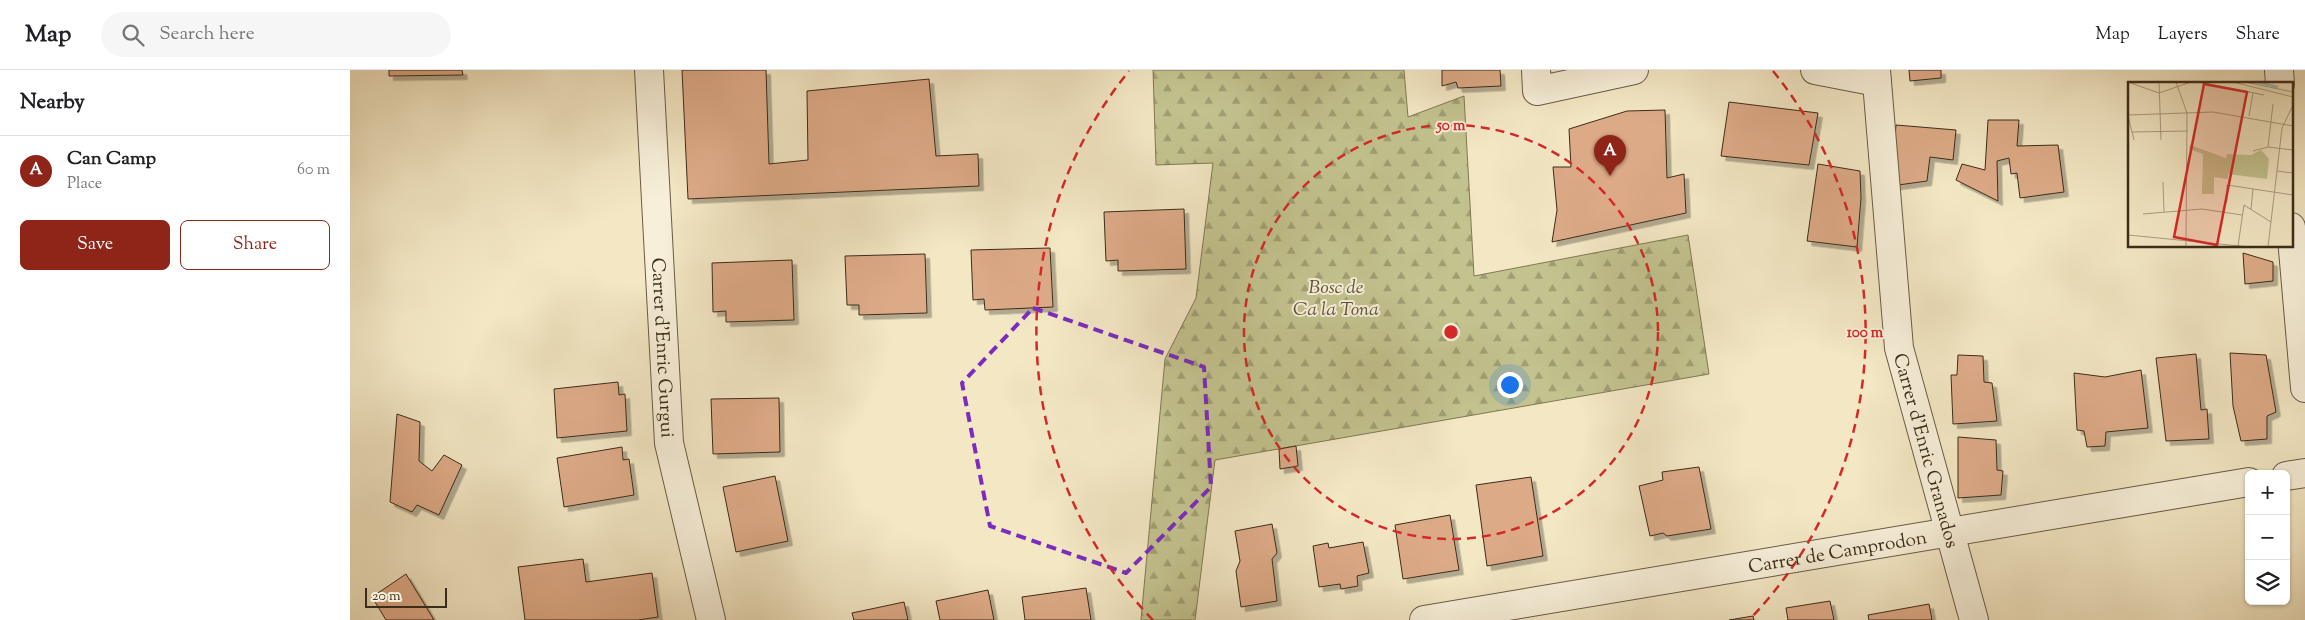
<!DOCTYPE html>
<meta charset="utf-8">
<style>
body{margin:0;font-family:"Sorts Mill Goudy",serif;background:#f6f6f6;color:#202124}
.controls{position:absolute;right:15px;bottom:15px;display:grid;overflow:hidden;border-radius:8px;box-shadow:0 1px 4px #0004}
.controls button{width:45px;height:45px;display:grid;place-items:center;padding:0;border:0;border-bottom:1px solid #e0e0e0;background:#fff;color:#202124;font:25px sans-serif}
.scale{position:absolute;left:15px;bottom:12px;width:82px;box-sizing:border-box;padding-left:5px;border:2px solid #3c2c19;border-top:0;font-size:14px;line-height:18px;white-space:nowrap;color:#3c2c19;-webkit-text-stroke:4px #f7efd9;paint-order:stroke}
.you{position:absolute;left:1159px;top:314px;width:18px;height:18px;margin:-12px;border:4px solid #fff;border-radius:50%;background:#1a73e8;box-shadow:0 0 0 8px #1a73e833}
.badge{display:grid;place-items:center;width:32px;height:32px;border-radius:50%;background:#8f2418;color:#fff;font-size:16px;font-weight:700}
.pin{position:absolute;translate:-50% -41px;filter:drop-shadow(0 1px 2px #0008)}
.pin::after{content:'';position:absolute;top:26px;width:18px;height:15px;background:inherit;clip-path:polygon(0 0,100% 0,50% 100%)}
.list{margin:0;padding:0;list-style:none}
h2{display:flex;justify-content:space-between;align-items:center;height:65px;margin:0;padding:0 20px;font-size:21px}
h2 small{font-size:16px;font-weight:400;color:#757577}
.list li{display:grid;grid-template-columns:32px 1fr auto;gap:15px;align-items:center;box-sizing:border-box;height:70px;padding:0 20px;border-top:1px solid #e0e0e0}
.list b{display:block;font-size:19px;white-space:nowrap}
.list p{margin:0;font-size:16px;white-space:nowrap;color:#757577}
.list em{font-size:16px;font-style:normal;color:#757577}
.actions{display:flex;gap:10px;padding:15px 20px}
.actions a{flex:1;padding:11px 0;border:1px solid #8f2418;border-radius:8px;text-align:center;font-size:18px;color:#8f2418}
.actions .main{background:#8f2418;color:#fff}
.icon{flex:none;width:28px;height:28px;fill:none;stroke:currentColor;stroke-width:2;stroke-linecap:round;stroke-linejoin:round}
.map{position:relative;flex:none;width:1955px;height:550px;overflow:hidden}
header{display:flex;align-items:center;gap:30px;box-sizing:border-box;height:70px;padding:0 25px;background:#fff;border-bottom:1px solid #e0e0e0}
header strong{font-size:24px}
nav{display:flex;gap:28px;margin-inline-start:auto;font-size:18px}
.search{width:350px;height:45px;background:#f6f6f6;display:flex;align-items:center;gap:12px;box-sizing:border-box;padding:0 18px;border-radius:28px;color:#757577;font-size:19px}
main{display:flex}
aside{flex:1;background:#fff}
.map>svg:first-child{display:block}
</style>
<header>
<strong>Map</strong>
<div class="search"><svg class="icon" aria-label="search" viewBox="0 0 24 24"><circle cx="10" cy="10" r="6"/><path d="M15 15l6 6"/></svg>Search here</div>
<nav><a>Map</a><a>Layers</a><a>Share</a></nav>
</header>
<main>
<aside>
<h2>Nearby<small></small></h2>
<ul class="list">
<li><span class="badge">A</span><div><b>Can Camp</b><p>Place</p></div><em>60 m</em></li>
</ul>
<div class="actions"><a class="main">Save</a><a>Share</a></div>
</aside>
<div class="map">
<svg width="1955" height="550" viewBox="0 0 1955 550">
<defs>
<pattern id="forest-firs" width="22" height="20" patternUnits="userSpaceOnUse" patternTransform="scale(1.25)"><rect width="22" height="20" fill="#c3c38f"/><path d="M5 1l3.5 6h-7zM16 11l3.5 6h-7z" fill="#a09f74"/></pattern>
<filter id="shadow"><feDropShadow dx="4.5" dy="4.5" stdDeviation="0" flood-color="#0004"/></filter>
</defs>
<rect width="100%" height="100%" fill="#f3e7c4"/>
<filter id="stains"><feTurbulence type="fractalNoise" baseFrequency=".004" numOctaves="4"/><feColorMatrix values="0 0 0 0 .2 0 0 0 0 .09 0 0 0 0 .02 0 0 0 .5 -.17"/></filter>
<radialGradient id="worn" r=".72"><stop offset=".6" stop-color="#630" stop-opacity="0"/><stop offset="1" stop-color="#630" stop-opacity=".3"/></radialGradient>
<polygon fill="url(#forest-firs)" stroke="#807854" points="803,0 1054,0 1058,47 1114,26 1124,206 1338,165 1359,304 865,390 845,550 791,550 815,289 846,228 863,93 806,95"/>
<g fill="#ddaa87" stroke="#3c2c19" filter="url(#shadow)">
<polygon points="39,0 112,0 113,5 39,6"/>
<polygon points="332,0 416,0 419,94 458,90 457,21 579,9 586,86 628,84 629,116 338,129"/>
<polygon points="1092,0 1150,0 1151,16 1108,18 1106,12 1092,16"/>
<polygon points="1559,0 1591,0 1591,8 1560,11"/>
<polygon points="1379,32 1468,43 1459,95 1371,86"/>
<polygon points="1315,40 1317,108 1334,104 1336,143 1202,172 1207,140 1203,97 1221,97 1219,59 1277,41"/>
<polygon points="1638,50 1669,50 1667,76 1708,75 1714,122 1670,128 1667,103 1661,104 1659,88 1647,91 1648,131 1606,110 1612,94 1635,100"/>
<polygon points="1546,55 1606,60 1603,90 1580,87 1577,111 1541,116"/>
<polygon points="1468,94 1510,101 1511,128 1507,177 1457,171"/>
<polygon points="834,139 836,199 768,201 768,190 756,191 754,142"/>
<polygon points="700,178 703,237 635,240 634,229 623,230 621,180"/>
<polygon points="1893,183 1923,192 1923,211 1895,214"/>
<polygon points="575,184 577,243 509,245 509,235 497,235 495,186"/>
<polygon points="442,190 444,250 376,252 376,241 363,242 362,193"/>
<polygon points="1880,283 1916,285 1926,342 1917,346 1917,369 1891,371 1883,336"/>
<polygon points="1846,284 1851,340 1857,339 1859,369 1816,371 1806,288"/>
<polygon points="1608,285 1633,286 1634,312 1642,313 1647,351 1603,354 1601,305 1607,305"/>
<polygon points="1791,300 1798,358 1756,362 1755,376 1737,377 1734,361 1727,360 1724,303 1755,307"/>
<polygon points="268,312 269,325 275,324 277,361 207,368 204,319"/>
<polygon points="429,328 430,382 363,384 361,329"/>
<polygon points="47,344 70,352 69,391 82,401 94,385 112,395 89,445 67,435 62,442 40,432"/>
<polygon points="1608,367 1646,370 1647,400 1653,401 1651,425 1608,428"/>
<polygon points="946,376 948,396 930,399 929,379"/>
<polygon points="272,377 273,390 279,389 284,425 214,437 207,388"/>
<polygon points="1349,397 1361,459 1317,466 1313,463 1300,466 1289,416 1313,410 1312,402"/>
<polygon points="425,406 438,471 386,482 373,417"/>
<polygon points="1181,407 1193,486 1137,496 1126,415"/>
<polygon points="1100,445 1109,500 1053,509 1045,455"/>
<polygon points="922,454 927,483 922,489 927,531 891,537 886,501 890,491 885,461"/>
<polygon points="1013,472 1019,503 1007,506 1008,516 991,519 990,514 969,517 963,476 978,473 979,478"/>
<polygon points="233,489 236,512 302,503 308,547 288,550 175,550 168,497"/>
<polygon points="56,504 84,550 36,550 22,527"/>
<polygon points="736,518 741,550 675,550 672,527"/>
<polygon points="638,520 644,550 590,550 586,531"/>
<polygon points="1480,531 1484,550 1438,550 1436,538"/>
<polygon points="554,532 558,550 504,550 502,543"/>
<polygon points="1579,534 1582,550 1519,550 1518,545"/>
<polygon points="1403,546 1404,550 1379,550"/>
</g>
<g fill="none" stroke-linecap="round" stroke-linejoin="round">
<defs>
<g id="minor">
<path id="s1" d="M299 0 319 373 361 550"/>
<polyline points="1186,0 1187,21 1284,0"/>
<polyline points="1465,0 1527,12"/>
<path id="s2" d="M1526 0 1549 278 1624 550"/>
<polyline points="1929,0 1930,14"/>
<polyline points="1941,157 1955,318"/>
<polyline points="1936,406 1955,403"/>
<path id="s3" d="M1074 550 1899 412"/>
</g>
</defs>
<use href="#minor" stroke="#6a5b44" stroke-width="30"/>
<use href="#minor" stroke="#f7efd9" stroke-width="28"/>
</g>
<path fill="none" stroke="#7b2cbf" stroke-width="4" stroke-dasharray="10 6" stroke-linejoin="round" d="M683 238 854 297 861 417 776 503 640 456 612 313Z"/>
<g fill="none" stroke="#d62828" stroke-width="2.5" stroke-dasharray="9 6">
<circle cx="1101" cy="262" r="207"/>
<path d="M803 550A414 414 0 0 1 779 1M1423 1A414 414 0 0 1 1399 550"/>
</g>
<g text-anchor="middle" stroke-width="4" stroke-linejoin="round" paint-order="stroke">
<g font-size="19" font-style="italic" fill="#5e5236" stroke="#f7efd9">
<text x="986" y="223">Bosc de<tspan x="986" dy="22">Ca la Tona</tspan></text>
</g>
<g font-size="19" fill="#3c2c19" stroke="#f7efd9">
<text dy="7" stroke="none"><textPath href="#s1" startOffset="278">Carrer d'Enric Gurgui</textPath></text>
<text dy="7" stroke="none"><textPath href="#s2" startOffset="385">Carrer d'Enric Granados</textPath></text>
<text dy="7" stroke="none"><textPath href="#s3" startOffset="419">Carrer de Camprodon</textPath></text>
</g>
</g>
<g transform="translate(1778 12)">
<rect width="165" height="165" fill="#f3e7c4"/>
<path d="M62 63 98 76 99 72 123 73 133 68 141 77 139 97 100 92V97L86 95V112H74L75 72 61 67Z" fill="#c3c38f"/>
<path fill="none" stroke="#9dbebb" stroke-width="2.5" d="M129 0 150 5"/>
<path fill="none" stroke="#aa9c80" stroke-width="1" d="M0 0 31 11 63 0M31 0 33 58M48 0 59 31 58 165M72 0 136 13M105 0 165 15M117 0 165 10M0 33 85 30 165 44M0 34 6 58M121 34 125 11M4 50 60 49M140 65 145 22M125 69 140 65 165 68M149 89 165 91M35 100 36 130M123 127 125 107M95 129 99 118V103L165 113M15 132 74 127 114 133M0 153 122 165M110 164 116 123 143 140M140 165 154 46 165 23"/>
<path fill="#d62828" fill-opacity="0.15" stroke="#d62828" stroke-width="2.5" d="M76 2 119 10 89 163 46 155Z"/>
<rect width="165" height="165" fill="none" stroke="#3c2c19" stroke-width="2.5"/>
</g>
<circle cx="1101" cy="262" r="8" fill="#d62828" stroke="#f7efd9" stroke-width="2.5"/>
<g font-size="15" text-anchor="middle" font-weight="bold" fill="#d62828" stroke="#f7efd9" stroke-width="4" stroke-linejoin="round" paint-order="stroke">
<text x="1101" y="60">50 m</text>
<text x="1515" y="267">100 m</text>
</g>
<rect width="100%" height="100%" filter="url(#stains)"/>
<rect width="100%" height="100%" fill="url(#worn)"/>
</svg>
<div class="controls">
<button>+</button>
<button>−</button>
<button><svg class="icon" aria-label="layers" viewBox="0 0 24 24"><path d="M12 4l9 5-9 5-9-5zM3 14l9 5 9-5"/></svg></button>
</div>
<div class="scale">20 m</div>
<div class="you"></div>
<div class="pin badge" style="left:1260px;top:106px">A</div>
</div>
</main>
